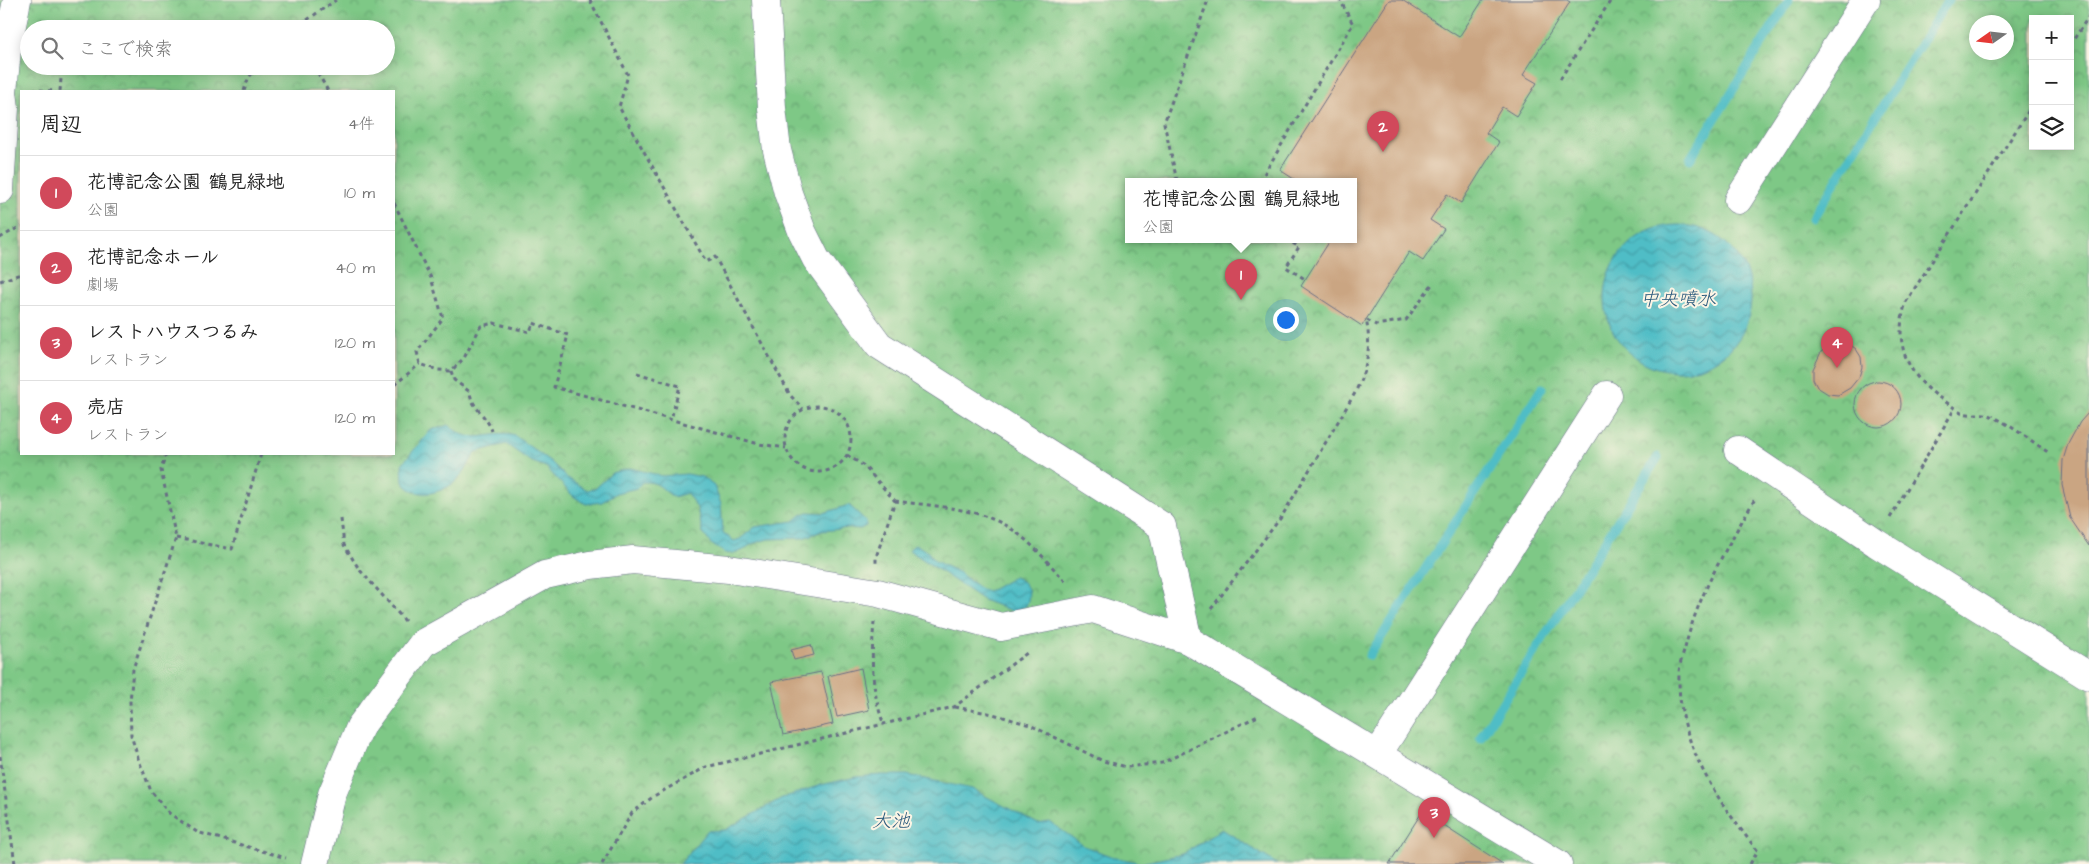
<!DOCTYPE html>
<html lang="ja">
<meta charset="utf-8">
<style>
body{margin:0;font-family:"Architects Daughter","Klee One",sans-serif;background:#f2f2f2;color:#222}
.controls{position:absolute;right:15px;top:15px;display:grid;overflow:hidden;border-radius:0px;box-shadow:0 2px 12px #0003}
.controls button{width:45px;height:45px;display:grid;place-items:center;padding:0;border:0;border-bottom:1px solid #e0e0e0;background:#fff;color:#222;font:25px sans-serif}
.compass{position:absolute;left:1969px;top:15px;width:45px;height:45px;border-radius:50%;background:#fff;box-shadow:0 2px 12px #0003;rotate:256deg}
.you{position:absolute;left:1285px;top:319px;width:18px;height:18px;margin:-12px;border:4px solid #fff;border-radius:50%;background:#1a73e8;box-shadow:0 0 0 8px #1a73e833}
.badge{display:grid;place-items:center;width:32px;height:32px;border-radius:50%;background:#d1495b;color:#fff;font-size:16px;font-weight:700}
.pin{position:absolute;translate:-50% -41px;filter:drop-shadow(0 1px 2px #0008)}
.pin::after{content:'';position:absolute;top:26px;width:18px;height:15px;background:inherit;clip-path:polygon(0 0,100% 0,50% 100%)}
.popup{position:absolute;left:1125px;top:178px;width:232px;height:65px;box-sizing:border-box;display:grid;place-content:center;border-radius:0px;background:#fff;filter:drop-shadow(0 1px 4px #0005);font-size:16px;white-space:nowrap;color:#767676}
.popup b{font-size:19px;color:#222}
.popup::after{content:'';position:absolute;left:50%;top:100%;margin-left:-10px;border:10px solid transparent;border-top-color:#fff}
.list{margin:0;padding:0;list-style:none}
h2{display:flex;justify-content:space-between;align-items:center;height:65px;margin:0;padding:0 20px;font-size:21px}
h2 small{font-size:16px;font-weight:400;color:#767676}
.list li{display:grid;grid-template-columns:32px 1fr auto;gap:15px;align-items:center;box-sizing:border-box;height:75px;padding:0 20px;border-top:1px solid #e0e0e0}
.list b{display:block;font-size:19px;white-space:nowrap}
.list p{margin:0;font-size:16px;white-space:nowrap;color:#767676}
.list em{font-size:16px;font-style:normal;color:#767676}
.icon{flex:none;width:28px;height:28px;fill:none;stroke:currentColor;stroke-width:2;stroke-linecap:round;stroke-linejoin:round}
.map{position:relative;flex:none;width:2089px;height:864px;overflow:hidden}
.search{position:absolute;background:#fff;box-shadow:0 2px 12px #0003;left:20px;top:20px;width:375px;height:55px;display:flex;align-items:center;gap:12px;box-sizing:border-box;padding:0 18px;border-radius:28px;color:#767676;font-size:19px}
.panel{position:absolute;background:#fff;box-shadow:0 2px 12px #0003;left:20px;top:90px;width:375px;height:365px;border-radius:0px}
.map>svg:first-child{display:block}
</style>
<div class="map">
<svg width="2089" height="864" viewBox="0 0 2089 864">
<defs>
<pattern id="park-crowns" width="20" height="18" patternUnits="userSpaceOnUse" patternTransform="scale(1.25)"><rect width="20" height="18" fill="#7ec886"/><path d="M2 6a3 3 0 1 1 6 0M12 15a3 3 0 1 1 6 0" fill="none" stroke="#66a371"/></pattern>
<pattern id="water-waves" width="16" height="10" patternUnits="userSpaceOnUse" patternTransform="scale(1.25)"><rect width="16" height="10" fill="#4fbdc6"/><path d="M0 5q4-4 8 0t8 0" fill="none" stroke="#419aa4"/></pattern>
</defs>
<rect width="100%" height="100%" fill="#fcf5e5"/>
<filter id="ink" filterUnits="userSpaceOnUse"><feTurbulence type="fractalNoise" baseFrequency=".02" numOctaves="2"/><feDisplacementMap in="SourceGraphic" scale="10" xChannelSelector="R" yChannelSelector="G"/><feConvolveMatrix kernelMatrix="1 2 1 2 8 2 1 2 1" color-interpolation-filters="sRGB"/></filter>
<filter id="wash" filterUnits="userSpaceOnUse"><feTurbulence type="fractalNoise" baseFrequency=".0096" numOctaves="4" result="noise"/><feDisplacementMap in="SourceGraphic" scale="20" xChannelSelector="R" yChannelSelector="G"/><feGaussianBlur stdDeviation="1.12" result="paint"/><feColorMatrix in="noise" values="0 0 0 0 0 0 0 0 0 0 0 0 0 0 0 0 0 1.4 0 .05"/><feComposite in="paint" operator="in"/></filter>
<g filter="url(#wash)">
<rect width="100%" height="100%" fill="#f3e6ca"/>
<path fill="url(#park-crowns)" stroke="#4c7c72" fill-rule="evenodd" d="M0 0H2089V864H0ZM2033 19H2070V146H2033ZM1976 22H2006V52H1976ZM29 29H386V66H29ZM21 91H394V454H21ZM1128 181H1354V239H1128Z"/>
<g fill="url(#water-waves)" stroke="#357692">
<circle cx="1678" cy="298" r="73"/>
<path d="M449 425C472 448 489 429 515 436L551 462 566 477 587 490 595 489 612 473 630 468 662 476 687 474 702 477 714 486 721 504 723 533 734 541 740 539 755 527 794 521 801 515 808 512 824 513 849 505 866 521V526L860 529 849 528 822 531 803 538 768 539 751 544 744 550 733 554 725 553 711 544 703 533 697 508 687 493 674 497C661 490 661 481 642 482L637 488 616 493 602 502 586 504 573 496 546 467 530 461 506 444 476 452C470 461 465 472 458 479 444 493 416 501 403 482L402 464 431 430Z"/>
<path d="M915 544 928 552 935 561 958 572 981 589 988 591 993 589 1014 577C1028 582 1032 593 1026 606L1015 612 983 600 909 550Z"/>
<polygon points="881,775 907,775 972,789 1038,824 1050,822 1084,846 1113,857 1141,863 1183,854 1222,829 1277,864 680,864 707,831 725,830 782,798 821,785 856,777"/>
</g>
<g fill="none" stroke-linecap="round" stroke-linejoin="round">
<g stroke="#4fbdc6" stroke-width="9">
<polyline points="1690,159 1789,0"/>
<polyline points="1813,218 1948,0"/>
<polyline points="1369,656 1542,388"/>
<polyline points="1480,738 1658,457"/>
</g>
</g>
<g id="blocks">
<g fill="#caa582">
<polygon points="1389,0 1402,0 1459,37 1483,0 1567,0 1570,2 1523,75 1537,83 1516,116 1502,107 1486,133 1499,142 1461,203 1447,194 1430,220 1444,229 1423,261 1409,252 1362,326 1301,286 1331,239 1354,239 1354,181 1297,181 1280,170"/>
<polygon points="1838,342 1848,343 1856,349 1861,357 1862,367 1859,377 1850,388 1838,395 1828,394 1817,387 1813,379 1813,369 1821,352 1829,345"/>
<circle cx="1878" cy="404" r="23"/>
<polygon points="2089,412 2089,546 2070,518 2062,485 2063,460 2068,444 2080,422"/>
<polygon points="811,645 814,655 794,660 791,650"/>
<polygon points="861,668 869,710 837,717 828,676"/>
<polygon points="821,672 833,724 783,735 771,682"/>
<polygon points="1422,812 1503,864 1389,864"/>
</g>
</g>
</g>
<g filter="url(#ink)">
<use href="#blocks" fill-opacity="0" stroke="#676f84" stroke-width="1"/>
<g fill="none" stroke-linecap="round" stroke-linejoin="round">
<defs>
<g id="minor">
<polyline points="766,0 772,108 777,150 788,193 802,231 816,259 879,345 1162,526 1188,640 1558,864"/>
<polyline points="0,190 5,108 3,92 7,50 17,0"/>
<polyline points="1738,200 1866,0"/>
<polyline points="1738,450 1876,543 2089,676"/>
<polyline points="1378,754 1607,395"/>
<polyline points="315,864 332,794 360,727 423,643 545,575 590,565 633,560 729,569 878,593 1001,627 1093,609 1188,640"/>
</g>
</defs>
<use href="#minor" stroke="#676f84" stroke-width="29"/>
<g stroke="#676f84" stroke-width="3" stroke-dasharray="4 4" stroke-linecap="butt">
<polyline points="590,0 628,75 619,107 706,262 715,257 790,395 803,409"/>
<polyline points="304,20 311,29"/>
<polyline points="294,29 336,0"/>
<polyline points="2070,45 2089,16"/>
<polyline points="294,66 306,66"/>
<polyline points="314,66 328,91"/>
<polyline points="1560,79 1611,0"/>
<polyline points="32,90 56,91"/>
<polyline points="60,91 62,66"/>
<polyline points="244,91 248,79 257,66"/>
<path d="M2033 104 1906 302C1893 342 1906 374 1940 398 1948 403 1955 409 1963 413 1972 416 1982 412 1989 415 2002 419 2034 443 2048 452"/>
<polyline points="1177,181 1164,123 1208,0"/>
<polyline points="1260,181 1353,24 1340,0"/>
<polyline points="394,203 431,278 443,318 417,352 420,364 438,370 451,371 464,358 481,326 494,323 530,332 533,323 568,335 554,387 759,444 786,448"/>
<polyline points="0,238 21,226"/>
<polyline points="1286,239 1299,247 1286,267 1305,279"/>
<polyline points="0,281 21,274"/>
<polyline points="1367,320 1376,325 1406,320 1433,283"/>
<path d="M451 371 454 380 470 392C471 407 487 416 492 431"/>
<polyline points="637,373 680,386 671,419"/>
<polyline points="394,385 420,364"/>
<circle cx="818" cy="439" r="33"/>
<polyline points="166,454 161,470 176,538 133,669 130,702 131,735 138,758 151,791 169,813 197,832 286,858"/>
<polyline points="847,455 864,466 895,501 876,557 876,564"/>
<path d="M895 501C938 507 986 507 1021 536 1037 549 1052 567 1067 583"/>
<polyline points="1890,518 1955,408"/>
<polyline points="341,519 344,545 359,569 405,621"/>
<polyline points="176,538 232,549 261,454"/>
<path d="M1211 609 1282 516 1355 393C1367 367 1372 347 1366 319"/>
<path d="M874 622C871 659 871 690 884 725"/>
<polyline points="955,707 993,714 1030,725 1103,761 1127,767 1162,763 1258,716"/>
<polyline points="0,756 15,864"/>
<polyline points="602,864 632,813 654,796 706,767 954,707 1027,653"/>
<path d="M1750 864 1758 851C1717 801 1677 742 1679 674 1679 664 1684 653 1686 644 1700 590 1729 544 1756 497"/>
</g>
<use href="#minor" stroke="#fff" stroke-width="28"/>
</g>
</g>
<g text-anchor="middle" stroke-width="4" stroke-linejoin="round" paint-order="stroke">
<g font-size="19" font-style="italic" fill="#2b5a7d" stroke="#fcf5e5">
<text x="1678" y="305">中央噴水</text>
<text x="891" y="827">大池</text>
</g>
</g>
</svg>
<div class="controls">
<button>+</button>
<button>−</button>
<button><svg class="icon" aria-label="layers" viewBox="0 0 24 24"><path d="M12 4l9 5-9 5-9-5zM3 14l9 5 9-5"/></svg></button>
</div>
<svg class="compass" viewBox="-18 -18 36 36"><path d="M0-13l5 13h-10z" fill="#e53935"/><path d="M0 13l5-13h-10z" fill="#767676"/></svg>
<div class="you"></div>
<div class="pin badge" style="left:1241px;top:300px">1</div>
<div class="popup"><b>花博記念公園 鶴見緑地</b>公園</div>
<div class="pin badge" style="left:1383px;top:152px">2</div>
<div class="pin badge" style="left:1434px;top:838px">3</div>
<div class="pin badge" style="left:1837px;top:368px">4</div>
<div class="search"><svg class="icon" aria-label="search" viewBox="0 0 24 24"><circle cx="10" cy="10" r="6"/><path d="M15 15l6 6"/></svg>ここで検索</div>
<section class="panel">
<h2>周辺<small>4件</small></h2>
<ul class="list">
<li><span class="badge">1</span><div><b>花博記念公園 鶴見緑地</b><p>公園</p></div><em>10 m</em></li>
<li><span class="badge">2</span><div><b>花博記念ホール</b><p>劇場</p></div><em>40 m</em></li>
<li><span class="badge">3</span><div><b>レストハウスつるみ</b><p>レストラン</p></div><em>120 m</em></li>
<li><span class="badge">4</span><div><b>売店</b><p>レストラン</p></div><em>120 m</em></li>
</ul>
</section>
</div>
